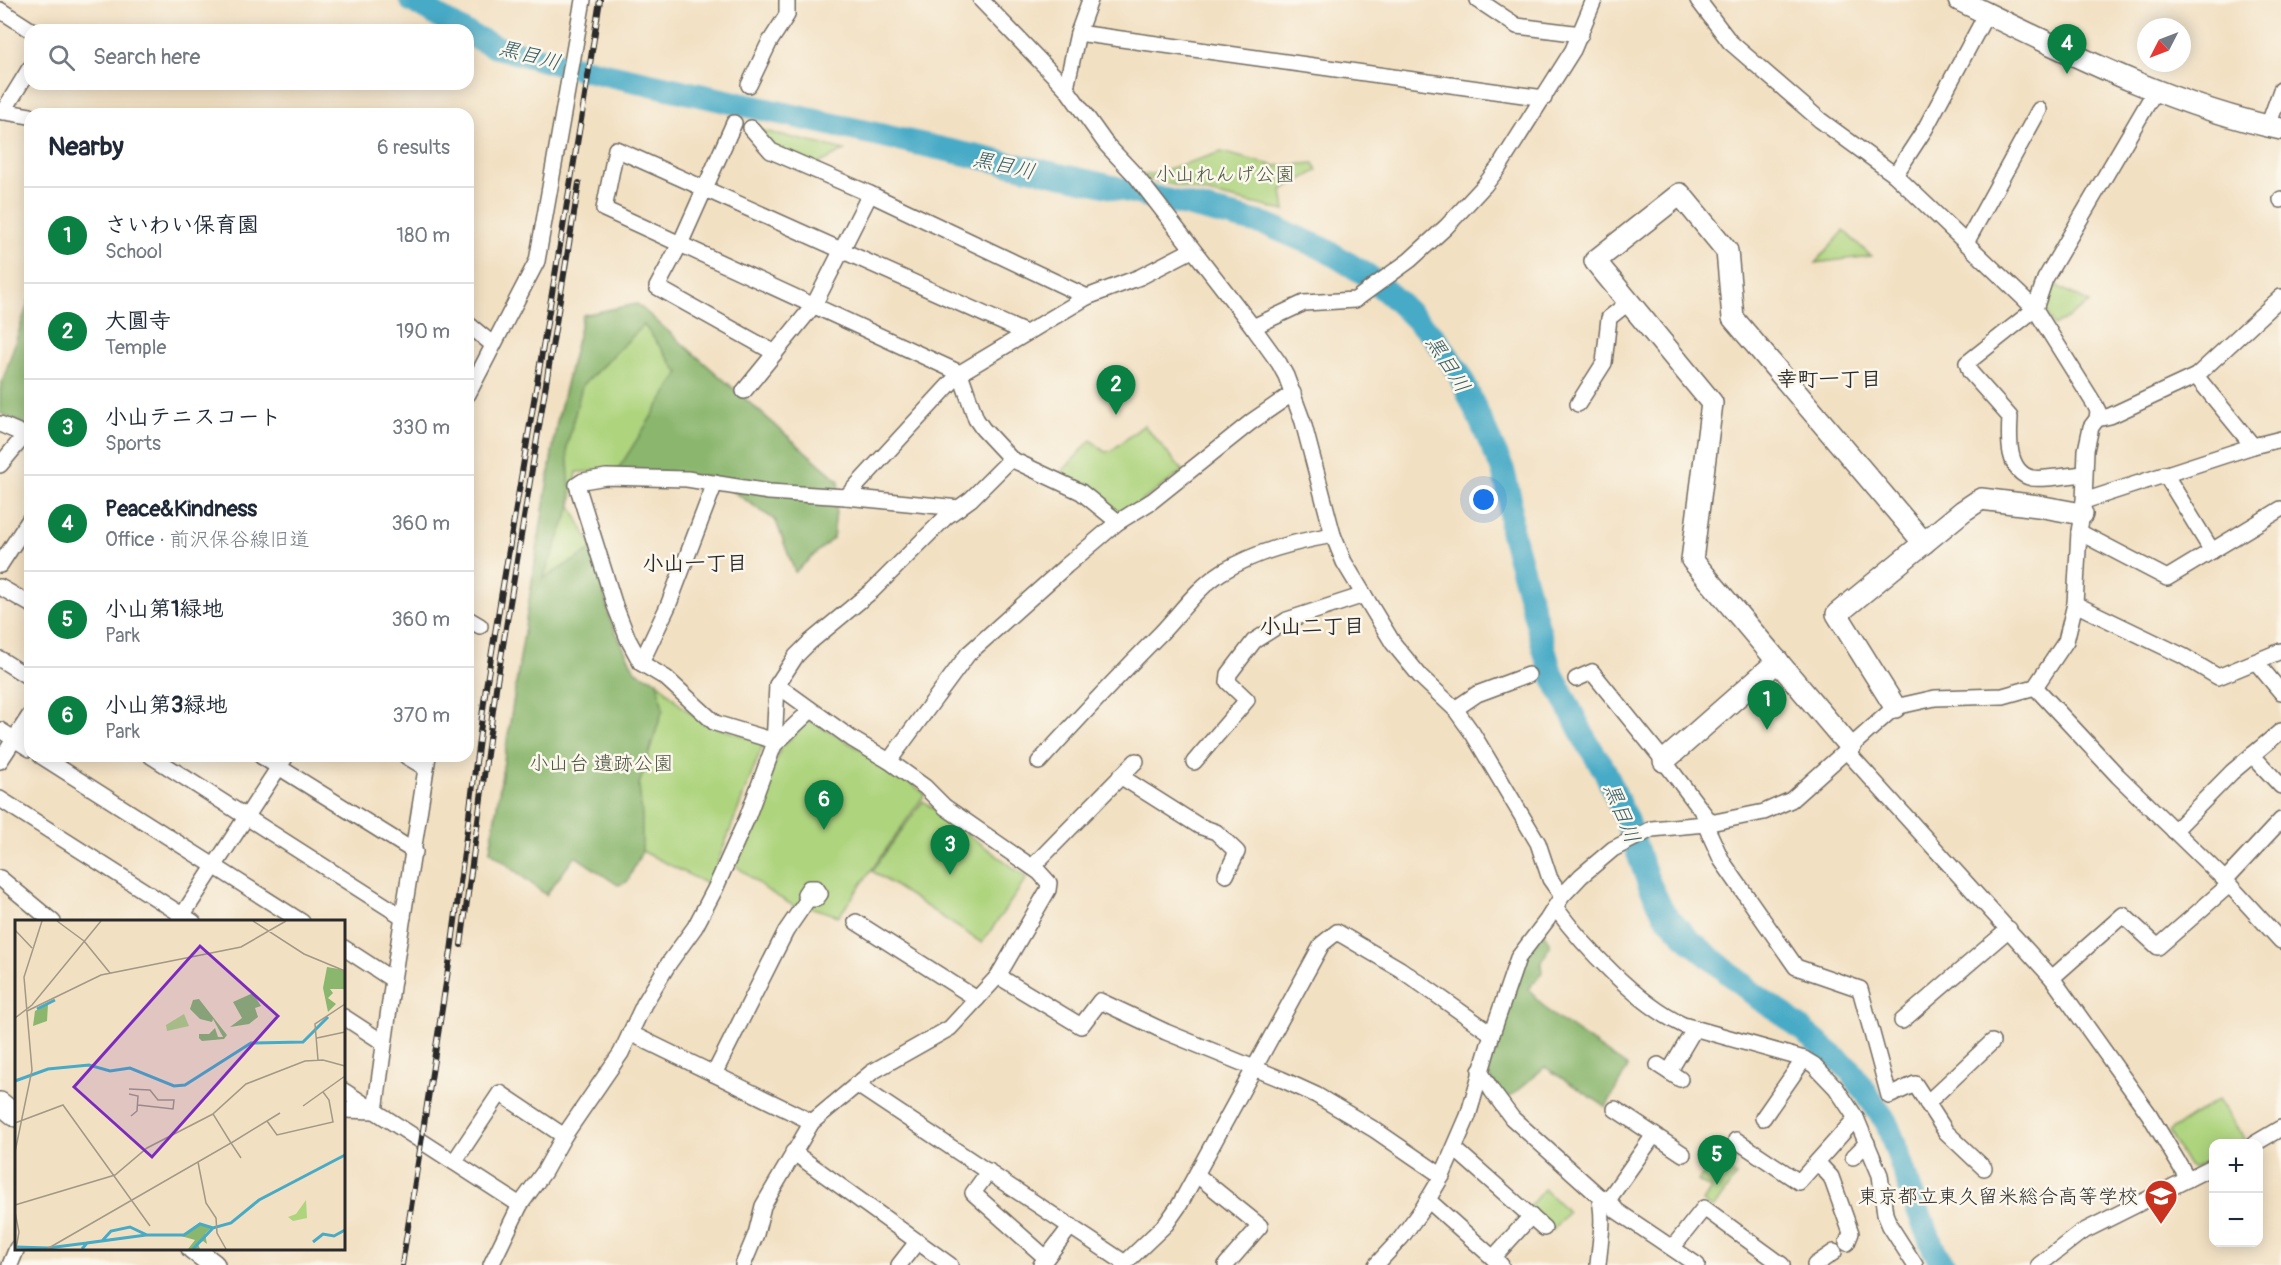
<!DOCTYPE html>
<meta charset="utf-8">
<style>
body{margin:0;font-family:Pangolin,"Klee One",sans-serif;background:#f2f2f3;color:#1f2937}
.controls{position:absolute;right:18px;bottom:18px;display:grid;overflow:hidden;border-radius:12px;box-shadow:0 3px 15px #0003}
.controls button{width:54px;height:54px;display:grid;place-items:center;padding:0;border:0;border-bottom:2px solid #e0e1e3;background:#fff;color:#1f2937;font:30px sans-serif}
.compass{position:absolute;left:2137px;top:18px;width:54px;height:54px;border-radius:50%;background:#fff;box-shadow:0 3px 15px #0003;rotate:228deg}
.you{position:absolute;left:1484px;top:500px;width:21px;height:21px;margin:-15px;border:4px solid #fff;border-radius:50%;background:#1a73e8;box-shadow:0 0 0 9px #1a73e833}
.badge{display:grid;place-items:center;width:39px;height:39px;border-radius:50%;background:#0b8043;color:#fff;font-size:20px;font-weight:700}
.pin{position:absolute;translate:-50% -50px;filter:drop-shadow(0 2px 3px #0008)}
.pin::after{content:'';position:absolute;top:32px;width:21px;height:18px;background:inherit;clip-path:polygon(0 0,100% 0,50% 100%)}
.list{margin:0;padding:0;list-style:none}
h2{display:flex;justify-content:space-between;align-items:center;height:78px;margin:0;padding:0 24px;font-size:26px}
h2 small{font-size:20px;font-weight:400;color:#747a83}
.list li{display:grid;grid-template-columns:39px 1fr auto;gap:18px;align-items:center;box-sizing:border-box;height:96px;padding:0 24px;border-top:2px solid #e0e1e3}
.list b{display:block;font-size:22px;white-space:nowrap}
.list p{margin:0;font-size:20px;white-space:nowrap;color:#747a83}
.list em{font-size:20px;font-style:normal;color:#747a83}
.icon{flex:none;width:33px;height:33px;fill:none;stroke:currentColor;stroke-width:2;stroke-linecap:round;stroke-linejoin:round}
.map{position:relative;flex:none;width:2281px;height:1265px;overflow:hidden}
.search{position:absolute;background:#fff;box-shadow:0 3px 15px #0003;left:24px;top:24px;width:450px;height:66px;display:flex;align-items:center;gap:15px;box-sizing:border-box;padding:0 21px;border-radius:18px;color:#747a83;font-size:22px}
.panel{position:absolute;background:#fff;box-shadow:0 3px 15px #0003;left:24px;top:108px;width:450px;height:654px;border-radius:18px}
.map>svg:first-child{display:block}
</style>
<div class="map">
<svg width="2281" height="1265" viewBox="0 0 2281 1265">
<rect width="100%" height="100%" fill="#fbf7ec"/>
<filter id="ink" filterUnits="userSpaceOnUse"><feTurbulence type="fractalNoise" baseFrequency=".0167" numOctaves="2"/><feDisplacementMap in="SourceGraphic" scale="12" xChannelSelector="R" yChannelSelector="G"/><feConvolveMatrix kernelMatrix="1 2 1 2 8 2 1 2 1" color-interpolation-filters="sRGB"/></filter>
<filter id="wash" filterUnits="userSpaceOnUse"><feTurbulence type="fractalNoise" baseFrequency=".008" numOctaves="4" result="noise"/><feDisplacementMap in="SourceGraphic" scale="24" xChannelSelector="R" yChannelSelector="G"/><feGaussianBlur stdDeviation="1.35" result="paint"/><feColorMatrix in="noise" values="0 0 0 0 0 0 0 0 0 0 0 0 0 0 0 0 0 1.4 0 .05"/><feComposite in="paint" operator="in"/></filter>
<g filter="url(#wash)">
<rect width="100%" height="100%" fill="#f2e0c2"/>
<g fill="#aed47e" stroke="#6c8054" stroke-width="1.5">
<polygon points="751,128 845,150 811,168 771,151"/>
<polygon points="1221,152 1275,166 1314,163 1317,171 1282,190 1285,211 1136,176 1153,174"/>
<polygon points="1844,231 1871,256 1815,263"/>
<path d="M2051 283 2090 303 2054 326C2043 308 2043 303 2051 283Z"/>
<polygon points="637,304 839,481 833,538 795,572 776,521 712,477 617,471 577,472 571,506 593,549 610,620 635,672 657,681 680,705 703,723 764,742 709,885 642,851 627,882 618,885 575,856 546,895 490,851 557,422 583,315"/>
<polygon points="1144,425 1183,471 1121,516 1058,476 1091,440 1105,452 1111,451"/>
<polygon points="809,720 886,764 925,794 839,916 813,908 794,906 768,891 735,865 781,748"/>
<polygon points="923,801 1027,878 982,943 872,871"/>
<polygon points="2218,1099 2246,1141 2242,1143 2214,1144 2213,1158 2193,1168 2188,1166 2168,1132"/>
<polygon points="1715,1161 1736,1176 1713,1209 1703,1202 1711,1189 1698,1181"/>
<polygon points="1544,1189 1568,1212 1553,1230 1528,1208"/>
</g>
<g fill="#8ab66d" stroke="#5a704c" stroke-width="1.5">
<polygon points="30,297 30,427 0,413 0,389"/>
<polygon points="637,304 839,481 833,538 795,572 776,521 712,477 617,471 679,373 644,325 582,386 567,446 571,506 543,579 593,549 610,620 635,671 657,681 663,709 639,785 642,816 642,851 627,882 618,885 575,856 546,895 490,851 557,422 583,315"/>
<polygon points="1543,931 1550,945 1541,964 1542,973 1528,989 1551,1014 1628,1067 1606,1107 1545,1067 1506,1100 1484,1069 1523,960"/>
</g>
<g fill="none" stroke-linecap="round" stroke-linejoin="round">
<g stroke="#47aac6" stroke-width="24">
<polyline points="411,0 461,30"/>
<polyline points="468,34 496,47 551,62 1100,184 1268,225 1324,249 1367,275 1395,299 1435,338 1458,371 1503,470 1510,499 1511,530 1550,670 1586,741 1605,771 1626,819 1648,881 1663,912 1687,938 1761,1000 1783,1014 1850,1070 1887,1123 1915,1203 1934,1250 1944,1265"/>
</g>
</g>
</g>
<g filter="url(#ink)">
<g fill="none" stroke-linecap="round" stroke-linejoin="round">
<defs>
<g id="street">
<polyline points="981,0 1066,88 1106,144 1136,176 1253,327 1279,363 1286,376 1303,422 1333,535 1344,562 1393,643 1420,676 1455,709 1473,734 1538,843 1550,879 1562,896"/>
<polyline points="1478,0 1517,26 1581,34"/>
<polyline points="0,10 31,30"/>
<polyline points="1078,33 1544,98"/>
<polyline points="749,85 769,43 787,15 787,0"/>
<polyline points="1066,88 1078,33 1090,0"/>
<polyline points="0,111 30,116"/>
<polyline points="3,112 30,68"/>
<polyline points="734,123 680,244 657,287 775,353"/>
<polyline points="2268,126 2281,90"/>
<polyline points="751,128 771,151 870,194 1087,297"/>
<polyline points="1895,175 1925,129 1987,13"/>
<polyline points="2281,199 2281,200"/>
<polyline points="1966,243 2039,110"/>
<polyline points="468,324 492,344"/>
<polyline points="1253,327 1304,303 1355,300 1410,260 1446,227 1484,186 1499,167 1573,50 1594,0"/>
<polyline points="1026,333 616,149 604,209 960,373 976,419 983,429 1011,459 1081,492 1118,522"/>
<polyline points="744,391 814,305 870,194"/>
<polyline points="468,394 537,261 583,0"/>
<polyline points="1578,404 1604,363 1609,318 1629,302"/>
<polyline points="2097,419 2110,416 2196,376 2281,297"/>
<polyline points="0,424 30,437"/>
<polyline points="2253,446 2281,439"/>
<polyline points="0,465 25,435"/>
<path d="M2084 474C2072 475 2043 480 2032 478 2006 472 2009 436 2010 417L1970 372 1967 363 2035 309 2045 279 2155 91"/>
<polyline points="2165,474 2212,551"/>
<polyline points="846,497 960,373 1087,297 1140,277 1192,250"/>
<polyline points="2084,501 2253,446 2196,376"/>
<polyline points="2079,532 2167,578 2281,509"/>
<polyline points="0,565 30,519"/>
<polyline points="0,587 30,604"/>
<polyline points="2075,604 2183,656 2218,677 2281,651"/>
<polyline points="468,619 480,626"/>
<polyline points="0,659 30,678"/>
<polyline points="2256,662 2281,692"/>
<polyline points="641,663 668,606 715,483"/>
<polyline points="1576,679 1592,672 1664,761 1711,823"/>
<polyline points="2035,687 2118,776 2225,880 2281,941"/>
<polyline points="1455,709 1477,694 1528,675"/>
<polyline points="0,730 30,749"/>
<polyline points="775,741 715,723 666,678 641,663 628,639 615,606 577,485 583,481 606,477 687,479 769,492 846,497 959,508"/>
<polyline points="774,745 811,710"/>
<polyline points="1850,747 1851,756 2052,978 2149,1114 2188,1179"/>
<polyline points="2252,755 2281,786"/>
<polyline points="41,756 302,922"/>
<polyline points="151,756 403,917"/>
<polyline points="261,756 415,852"/>
<polyline points="406,756 426,768"/>
<polyline points="0,761 30,715"/>
<polyline points="889,761 968,654 1066,566 1118,522 1152,501 1251,422 1293,393"/>
<path d="M1039 762C1079 718 1119 675 1161 633 1181 612 1197 588 1222 572 1257 551 1294 542 1333 535"/>
<polyline points="1194,762 1247,700 1228,682 1229,674 1254,641 1287,620 1364,595"/>
<polyline points="1120,776 1199,826 1216,832 1237,852 1226,875"/>
<polyline points="0,799 193,922"/>
<polyline points="1705,824 1722,861 1796,967 1860,989 1889,1096 1915,1084 1946,1132 1984,1168"/>
<polyline points="2174,831 2232,772 2281,731"/>
<polyline points="1032,867 1136,761"/>
<polyline points="0,878 53,922"/>
<polyline points="2225,880 2281,820"/>
<path d="M1555 907C1584 947 1638 1004 1683 1025L1804 1059 1814 1065 1836 1088 1856 1118 1880 1175 1885 1214 1890 1226 1915 1265"/>
<polyline points="178,922 286,756"/>
<polyline points="856,922 977,999"/>
<polyline points="344,948 393,980"/>
<polyline points="998,976 1081,1026 1100,1001 1166,1032 1281,1079 1316,1095 1375,1130 1442,1176"/>
<polyline points="2052,978 2123,915 2158,947 2229,885"/>
<polyline points="344,1017 384,1043"/>
<polyline points="1902,1021 2009,929"/>
<polyline points="630,1033 812,1122"/>
<polyline points="1658,1065 1680,1079"/>
<path d="M1480 1071 1492 1091 1512 1118 1599 1196C1605 1218 1600 1243 1598 1265"/>
<polyline points="1669,1072 1695,1028"/>
<polyline points="714,1074 786,931 808,899 816,899 820,894 816,888 809,888 805,894 808,899"/>
<polyline points="856,1084 1125,1263"/>
<polyline points="344,1091 520,1205"/>
<polyline points="1927,1103 1992,1042"/>
<polyline points="1615,1109 1683,1154"/>
<polyline points="344,1110 375,1111"/>
<polyline points="375,1111 393,980 428,756"/>
<polyline points="1763,1118 1804,1059"/>
<polyline points="1736,1140 1799,1182 1856,1118"/>
<polyline points="2254,1144 2281,1128"/>
<polyline points="1455,1149 1544,1228"/>
<polyline points="793,1152 950,1265"/>
<polyline points="1853,1157 1867,1143"/>
<polyline points="454,1162 500,1093 564,1136"/>
<polyline points="1817,1162 1831,1177 1851,1233 1847,1243"/>
<polyline points="989,1171 973,1193 1046,1258"/>
<polyline points="1197,1175 1260,1226 1226,1265"/>
<polyline points="1599,1196 1608,1200 1617,1211 1697,1265"/>
<polyline points="1428,1200 1501,1265"/>
<polyline points="1608,1200 1654,1135"/>
<polyline points="1673,1247 1704,1208 1782,1265"/>
<polyline points="1493,1258 1531,1216"/>
<polyline points="10,1265 17,1248"/>
<polyline points="491,1265 520,1205 544,1172 564,1136 621,1053 644,1004 669,963 695,927 715,889 747,818 774,745 777,685"/>
<polyline points="743,1265 756,1234 763,1206 812,1122 872,1072 950,1028 998,976 1048,890 1049,883 1039,872 945,807 925,787 889,761 852,739 777,685 796,656 810,642 873,590 946,517 971,499 1011,459"/>
<polyline points="899,1265 917,1242"/>
<polyline points="1041,1265 1071,1226"/>
<polyline points="1123,1265 1166,1224 1180,1204 1322,944 1337,932 1400,969 1492,1034"/>
<polyline points="1376,1265 1401,1238 1423,1208 1442,1176 1468,1116 1492,1034 1518,958 1547,920 1562,896 1581,876 1613,849 1652,829 1705,824 1764,812 1791,800 1895,707 1935,698 2003,696 2035,687 2066,641 2075,604 2079,532 2084,501 2086,450 2091,427 2097,419 2098,411 2095,405 2035,309 1895,175 1820,120 1730,42 1698,0"/>
<polyline points="1815,1265 1834,1252"/>
<polyline points="2039,1265 2080,1233 2214,1166"/>
</g>
<g id="secondary">
<path d="M1959 0C2063 50 2168 105 2281 129"/>
<polyline points="1895,707 1837,614 1963,511 1981,499 2038,506 2082,514"/>
<polyline points="1850,747 1692,560 1712,403 1595,261 1680,194 1727,251 1733,318 1924,543"/>
<polyline points="1664,761 1778,661"/>
<polyline points="0,1103 16,1116"/>
<polyline points="192,1248 214,1265"/>
</g>
</defs>
<use href="#street" stroke="#716a60" stroke-width="18"/>
<use href="#secondary" stroke="#716a60" stroke-width="24"/>
<use href="#street" stroke="#fff" stroke-width="15"/>
<use href="#secondary" stroke="#fff" stroke-width="21"/>
<defs>
<g id="rail">
<polyline points="461,945 496,688 579,183"/>
<polyline points="402,1265 451,951 486,687 584,102 600,0"/>
</g>
</defs>
<use href="#rail" stroke="#2b2b2b" stroke-width="6"/>
<use href="#rail" stroke="#fbf7ec" stroke-width="4" stroke-dasharray="11" stroke-linecap="butt"/>
</g>
</g>
<defs>
<symbol id="school-pin" viewBox="-11 -11 22 30"><path d="M0 17L-7.5 6A9.5 9.5 0 1 1 7.5 6Z" fill="#c8321e" stroke="#fbf7ec"/><path d="M0-5L7-2L0 1L-7-2ZM-4 1L0 2.5L4 1V4Q0 6-4 4Z" fill="#fff"/></symbol>
</defs>
<g fill-rule="evenodd">
<use href="#school-pin" x="2142" y="1177" width="38" height="52"/>
</g>
<g text-anchor="middle" stroke-width="5" stroke-linejoin="round" paint-order="stroke">
<g font-size="20" fill="#4c5540" stroke="#fbf7ec">
<text x="1225" y="181">小山れんげ公園</text>
<text x="601" y="770">小山台 遺跡公園</text>
</g>
<g font-size="20" fill="#2b2b2b" stroke="#fbf7ec" text-anchor="end">
<text x="2138" y="1203">東京都立東久留米総合高等学校</text>
</g>
<g font-size="21" font-style="italic" fill="#365e69" stroke="#fbf7ec">
<text transform="translate(530 55) rotate(15)" y="7">黒目川</text>
<text transform="translate(1004 165) rotate(13)" y="7">黒目川</text>
<text transform="translate(1448 364) rotate(58)" y="7">黒目川</text>
<text transform="translate(1622 813) rotate(68)" y="7">黒目川</text>
</g>
<g font-size="21" font-weight="bold" fill="#2b2b2b" stroke="#fbf7ec">
<text x="1829" y="386">幸町一丁目</text>
<text x="695" y="570">小山一丁目</text>
<text x="1312" y="633">小山二丁目</text>
</g>
</g>
<g transform="translate(15 920)">
<rect width="330" height="330" fill="#f2e0c2"/>
<path d="M169 94 174 106 152 111 151 105ZM291 280 292 298 278 301 273 297 281 294Z" fill="#aed47e"/>
<path d="M312 47 330 50V69H315L318 73 313 78 321 84 313 92 308 68ZM238 73 246 86 240 88 243 97 234 104 215 107 227 98 218 82ZM184 79 212 115 209 119 187 121 184 118V114H194L200 108 203 117H208L198 99 197 102 185 99 175 89 178 80ZM33 84 32 101 18 106 20 91ZM185 305 196 308 190 314 192 324 188 321 183 324 185 329H173L180 320 166 316Z" fill="#8ab66d"/>
<path fill="none" stroke="#47aac6" stroke-width="3" d="M22 89 40 80M0 161 33 149 74 145 95 151 115 148 159 166 170 165 236 123 288 122 313 97M87 321 96 311 115 307 132 315H169L185 304 198 308 216 303 244 280 330 235M298 322 308 314 319 316 330 310M1 327 33 328 72 323M67 329 72 323 131 315M178 329 198 308"/>
<path fill="none" stroke="#a29886" stroke-width="1.5" d="M42 1 69 21M238 1 289 34 330 51M0 10 17 28M69 21 95 53M12 91 86 55 226 27 271 1M0 98 17 85 86 1M302 118 330 112M303 140 300 104 330 84M114 169 135 170 143 180H159L158 189 123 185M114 174 123 176 122 191 116 196M288 186 330 156M252 201 262 215 318 202 314 180 308 172M0 203 48 185 135 306M0 232 17 150 9 57 27 1M226 238 216 223 265 193M183 242 191 283 201 298 202 313 211 329M0 285 100 255 132 228 198 194M0 292 4 312 1 329M32 329 216 223 198 194 231 164 290 141 308 140 330 146"/>
<path fill="#7b2cbf" fill-opacity="0.15" stroke="#7b2cbf" stroke-width="3" d="M185 26 263 96 137 237 59 167Z"/>
<rect width="330" height="330" fill="none" stroke="#2b2b2b" stroke-width="3"/>
</g>
</svg>
<div class="controls">
<button>+</button>
<button>−</button>
</div>
<svg class="compass" viewBox="-18 -18 36 36"><path d="M0-13l5 13h-10z" fill="#e53935"/><path d="M0 13l5-13h-10z" fill="#747a83"/></svg>
<div class="you"></div>
<div class="pin badge" style="left:1767px;top:730px">1</div>
<div class="pin badge" style="left:1116px;top:415px">2</div>
<div class="pin badge" style="left:950px;top:875px">3</div>
<div class="pin badge" style="left:2067px;top:74px">4</div>
<div class="pin badge" style="left:1717px;top:1185px">5</div>
<div class="pin badge" style="left:824px;top:830px">6</div>
<div class="search"><svg class="icon" aria-label="search" viewBox="0 0 24 24"><circle cx="10" cy="10" r="6"/><path d="M15 15l6 6"/></svg>Search here</div>
<section class="panel">
<h2>Nearby<small>6 results</small></h2>
<ul class="list">
<li><span class="badge">1</span><div><b>さいわい保育園</b><p>School</p></div><em>180 m</em></li>
<li><span class="badge">2</span><div><b>大圓寺</b><p>Temple</p></div><em>190 m</em></li>
<li><span class="badge">3</span><div><b>小山テニスコート</b><p>Sports</p></div><em>330 m</em></li>
<li><span class="badge">4</span><div><b>Peace&amp;Kindness</b><p>Office · 前沢保谷線旧道</p></div><em>360 m</em></li>
<li><span class="badge">5</span><div><b>小山第1緑地</b><p>Park</p></div><em>360 m</em></li>
<li><span class="badge">6</span><div><b>小山第3緑地</b><p>Park</p></div><em>370 m</em></li>
</ul>
</section>
</div>
